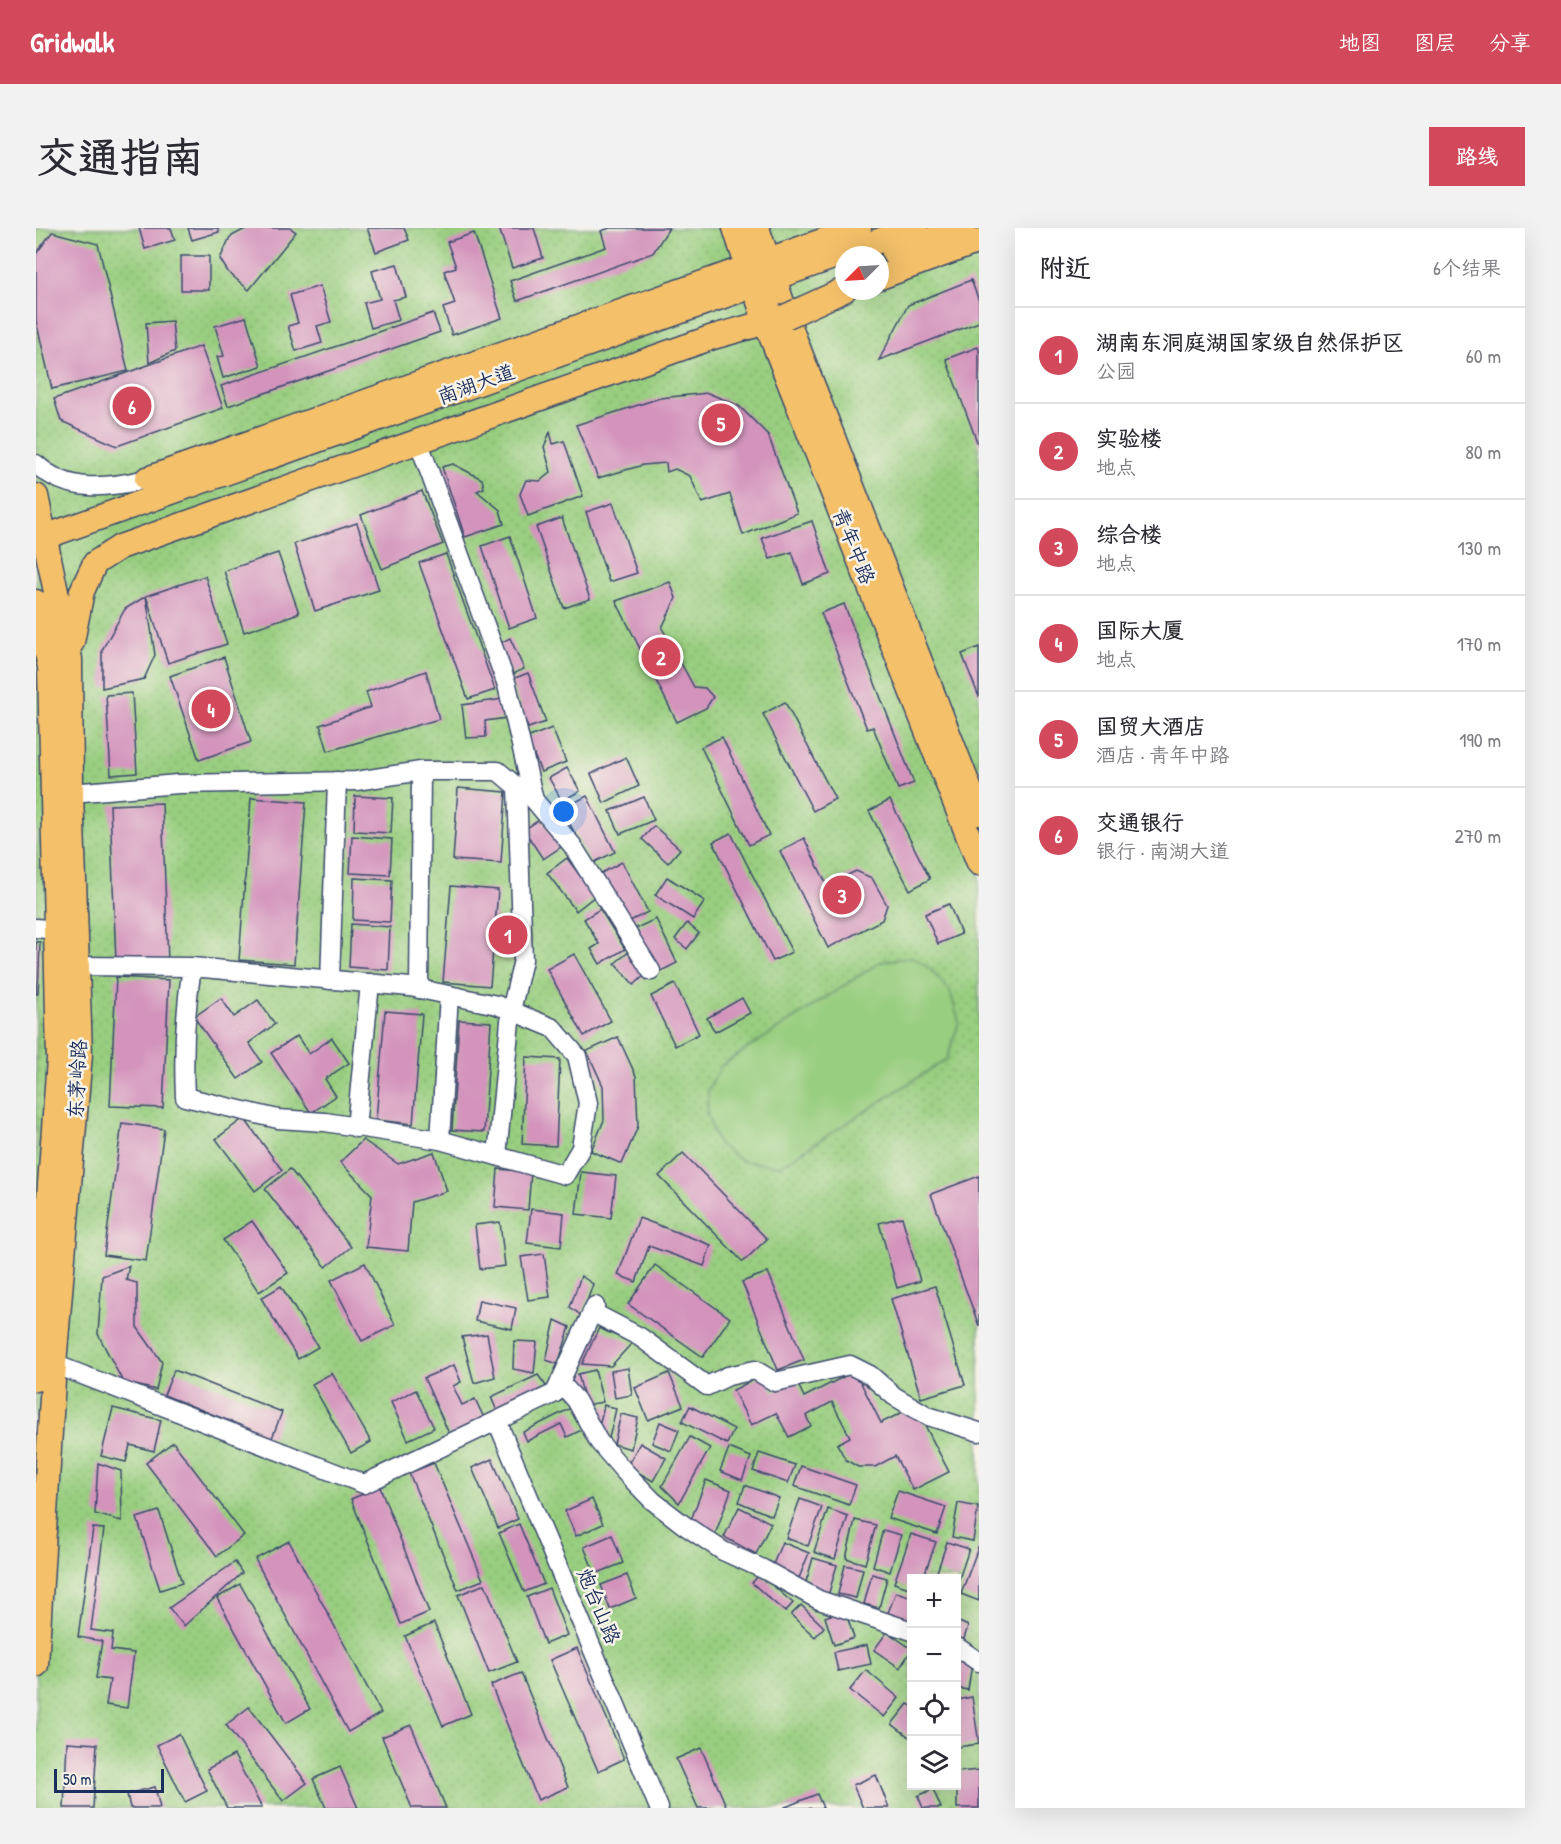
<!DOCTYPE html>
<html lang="zh">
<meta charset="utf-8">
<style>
body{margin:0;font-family:"Patrick Hand","LXGW WenKai TC",sans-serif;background:#f2f2f3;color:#2b2b33}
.controls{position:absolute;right:18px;bottom:18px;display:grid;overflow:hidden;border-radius:0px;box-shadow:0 6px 24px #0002}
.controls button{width:54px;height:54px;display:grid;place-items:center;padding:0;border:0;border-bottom:2px solid #e1e1e2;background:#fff;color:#2b2b33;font:30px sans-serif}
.compass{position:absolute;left:799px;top:18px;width:54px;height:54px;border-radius:50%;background:#fff;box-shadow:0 6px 24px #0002;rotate:246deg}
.scale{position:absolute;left:18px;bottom:15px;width:110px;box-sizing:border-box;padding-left:6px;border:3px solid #1b2f5e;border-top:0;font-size:16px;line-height:21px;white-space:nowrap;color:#1b2f5e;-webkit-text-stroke:4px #f7f3e8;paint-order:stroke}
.you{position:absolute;left:528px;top:584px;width:21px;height:21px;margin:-15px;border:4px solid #fff;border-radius:50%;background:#1a73e8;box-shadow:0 0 0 9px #1a73e833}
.badge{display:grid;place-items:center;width:39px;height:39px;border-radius:50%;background:#d1495b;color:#fff;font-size:20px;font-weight:700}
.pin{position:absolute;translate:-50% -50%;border:3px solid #fff;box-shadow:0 2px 6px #0006}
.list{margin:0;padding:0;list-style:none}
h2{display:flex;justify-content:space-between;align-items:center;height:78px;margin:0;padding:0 24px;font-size:26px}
h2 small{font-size:20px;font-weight:400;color:#7c7c81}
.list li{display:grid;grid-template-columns:39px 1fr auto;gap:18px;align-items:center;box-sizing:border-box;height:96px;padding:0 24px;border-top:2px solid #e1e1e2}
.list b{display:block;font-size:22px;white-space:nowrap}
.list p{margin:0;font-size:20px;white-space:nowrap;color:#7c7c81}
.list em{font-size:20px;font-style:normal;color:#7c7c81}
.icon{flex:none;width:33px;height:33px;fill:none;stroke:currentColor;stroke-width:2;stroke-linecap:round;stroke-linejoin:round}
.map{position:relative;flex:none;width:943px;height:1580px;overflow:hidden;border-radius:0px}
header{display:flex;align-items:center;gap:36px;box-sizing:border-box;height:84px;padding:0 30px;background:#d1495b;color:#fff}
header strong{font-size:28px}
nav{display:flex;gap:33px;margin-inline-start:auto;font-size:21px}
.intro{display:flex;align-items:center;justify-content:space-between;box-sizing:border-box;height:144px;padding:0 36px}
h1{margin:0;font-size:42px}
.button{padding:15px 27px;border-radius:0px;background:#d1495b;color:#fff;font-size:21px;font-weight:700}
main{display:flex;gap:36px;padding:0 36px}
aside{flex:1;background:#fff;border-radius:0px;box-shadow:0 6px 24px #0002}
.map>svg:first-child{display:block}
</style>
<header>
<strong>Gridwalk</strong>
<nav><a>地图</a><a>图层</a><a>分享</a></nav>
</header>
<div class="intro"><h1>交通指南</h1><a class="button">路线</a></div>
<main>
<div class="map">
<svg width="943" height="1580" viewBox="0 0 943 1580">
<defs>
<pattern id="park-dots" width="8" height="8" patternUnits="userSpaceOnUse" patternTransform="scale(1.5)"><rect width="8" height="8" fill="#98ce7f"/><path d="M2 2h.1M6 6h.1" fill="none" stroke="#82b170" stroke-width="1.8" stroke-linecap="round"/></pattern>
</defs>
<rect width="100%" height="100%" fill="#f7f3e8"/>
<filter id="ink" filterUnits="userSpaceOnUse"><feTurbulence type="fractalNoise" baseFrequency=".0167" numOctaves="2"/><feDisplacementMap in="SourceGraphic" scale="12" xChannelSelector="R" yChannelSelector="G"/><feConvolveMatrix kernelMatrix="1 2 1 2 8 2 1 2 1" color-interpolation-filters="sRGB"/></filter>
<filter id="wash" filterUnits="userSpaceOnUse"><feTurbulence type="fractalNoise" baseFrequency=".008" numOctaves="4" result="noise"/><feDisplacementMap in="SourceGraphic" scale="24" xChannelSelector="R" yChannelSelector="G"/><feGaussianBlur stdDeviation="1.35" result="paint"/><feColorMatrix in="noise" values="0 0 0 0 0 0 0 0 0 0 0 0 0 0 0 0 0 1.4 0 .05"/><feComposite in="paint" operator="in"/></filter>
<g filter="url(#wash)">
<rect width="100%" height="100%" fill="#ebdfbb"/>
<path fill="url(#park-dots)" stroke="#5a7e6e" stroke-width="1.5" fill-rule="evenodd" d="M0 0H943V1580H0ZM808 27H844V63H808ZM876 1350H921V1558H876Z"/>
<polygon fill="#98ce7f" stroke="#5a7e6e" stroke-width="1.5" points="877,729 893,740 914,763 923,794 911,831 744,938 706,933 682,916 671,886 672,862 685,838 844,734"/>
<g id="blocks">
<g fill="#d393bc">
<polygon points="103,0 135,0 139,12 109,21"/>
<polygon points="152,0 182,0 183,4 156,12"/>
<polygon points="211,0 254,0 260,4 213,62 192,44 184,31 194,9"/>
<polygon points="331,0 368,0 373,12 340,24"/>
<polygon points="463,0 498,0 507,30 476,40"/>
<polygon points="574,0 633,0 617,25 481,73 474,53 570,19 565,3"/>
<polygon points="16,4 62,16 92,143 16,161 0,93 0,26"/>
<polygon points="438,5 466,90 416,107 407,80 419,76 408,43 420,39 411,14"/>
<rect x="145" y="28" width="28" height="34"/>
<polygon points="361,36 370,69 357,72 363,92 335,100 328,75 344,71 336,43"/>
<polygon points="935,52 943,73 943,94 843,132 872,77"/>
<polygon points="284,58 295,94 281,98 286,115 260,123 252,98 262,95 254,67"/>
<polygon points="397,85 404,104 192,178 185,158"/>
<polygon points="210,89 225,138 187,150 181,129 188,128 179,98"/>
<polygon points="136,93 139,123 113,135 110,95"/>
<polygon points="165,118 187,180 81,218 25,193 18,171"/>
<polygon points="942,119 943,122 943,219 910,131"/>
<polygon points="672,165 703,178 732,207 761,285 707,307 694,266 666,275 654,248 639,241 631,244 630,235 607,237 562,250 540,197 624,170"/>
<polygon points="514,204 517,216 528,213 547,268 492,288 484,266 490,252 504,253 515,244 508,219"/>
<polygon points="417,236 446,251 448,260 441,263 464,282 468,296 429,309 406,239"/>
<polygon points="386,263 407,316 346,341 325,287"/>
<polygon points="577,275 601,345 573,354 550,284"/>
<polygon points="526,290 554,371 528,380 500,299"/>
<polygon points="776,293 794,346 767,356 756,324 734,331 726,310"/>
<polygon points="321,295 343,362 279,383 258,316"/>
<polygon points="474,308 501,390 473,400 446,318"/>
<polygon points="242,325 263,385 208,404 188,343"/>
<polygon points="410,326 459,462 432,471 383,335"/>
<polygon points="169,348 191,416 132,435 110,368 119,427 108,451 66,460 66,422 89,381 110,368"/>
<polygon points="634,354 640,370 626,400 658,459 669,460 677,469 670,480 641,494 580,373"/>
<polygon points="808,376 878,555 862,561 837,499 831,501 785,385"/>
<polygon points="474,410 488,441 475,447 462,416"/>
<polygon points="943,419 943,469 926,426"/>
<polygon points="188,429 215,514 163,532 134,448"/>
<polygon points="390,443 403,491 292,523 284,497 335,479 330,464"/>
<polygon points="492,445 510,494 492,500 474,452"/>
<polygon points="96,465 101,545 75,547 70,467"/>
<polygon points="467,471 471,490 449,493 450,509 430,510 426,477"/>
<polygon points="749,474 799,571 777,583 727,486"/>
<polygon points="516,500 530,534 505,544 491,510"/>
<polygon points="686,509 733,607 713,617 665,519"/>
<polygon points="590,529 603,558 568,575 555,546"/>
<polygon points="531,540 544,563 526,573 513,550"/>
<polygon points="422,560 470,564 465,635 417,632"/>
<polygon points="319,568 357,570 355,605 318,603"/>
<polygon points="551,568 579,624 555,636 526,581"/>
<polygon points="608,569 618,592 584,606 574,583"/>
<polygon points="215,570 270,574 258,736 203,732"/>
<polygon points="854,572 894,651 874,662 833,583"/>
<polygon points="126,575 132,734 80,735 74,577"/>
<polygon points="506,590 525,619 507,631 488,602"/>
<polygon points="618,598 644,621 632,635 606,611"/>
<polygon points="695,605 756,724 737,733 677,614"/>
<polygon points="316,608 356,611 354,647 314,645"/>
<polygon points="768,610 791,657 820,643 836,650 851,677 846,692 792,720 744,623"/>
<polygon points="531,630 559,668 540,683 511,645"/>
<polygon points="586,634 612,684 590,695 565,645"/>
<polygon points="631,649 669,673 657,691 619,667"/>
<polygon points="318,650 356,652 354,694 317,692"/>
<polygon points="415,658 462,662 454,758 407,754"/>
<polygon points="913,676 925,706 902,716 889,686"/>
<polygon points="564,681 589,721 564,736 555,721 563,716 548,691"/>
<polygon points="620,691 641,735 621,745 600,700"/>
<polygon points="651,695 663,705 651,721 639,711"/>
<polygon points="315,696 354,699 352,742 313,739"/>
<polygon points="0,714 4,714 2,766 0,766"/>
<polygon points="594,723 612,744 598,757 579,735"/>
<polygon points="538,726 575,793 548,808 511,741"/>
<polygon points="80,749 133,752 127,880 74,878"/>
<polygon points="639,756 663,806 639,818 615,768"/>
<polygon points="185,770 198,789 222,772 239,796 213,815 226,834 202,851 158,789"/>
<polygon points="706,770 714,785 679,804 671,790"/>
<polygon points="349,783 386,786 377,896 340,892"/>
<polygon points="423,792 455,794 448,904 416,902"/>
<polygon points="261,808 273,826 296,810 313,835 289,851 300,868 275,885 235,825"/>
<polygon points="582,809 600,848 602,898 586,936 555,923 568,892 567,858 551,823"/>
<polygon points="490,829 524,831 520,918 486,916"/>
<polygon points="208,890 246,942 219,963 180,911"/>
<polygon points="86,895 128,901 110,1033 68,1027"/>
<polygon points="327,912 362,936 398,924 411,963 376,974 372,1023 330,1019 336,967 304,934"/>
<polygon points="647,925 731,1011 707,1034 623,948"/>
<polygon points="254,941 315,1019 290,1039 229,961"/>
<polygon points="462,941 495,944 492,982 459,979"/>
<polygon points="545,944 580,948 575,990 540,986"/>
<polygon points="943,948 943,1098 895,966"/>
<polygon points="495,981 528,985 525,1019 491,1015"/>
<polygon points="866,989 884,1053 861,1060 843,995"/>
<polygon points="603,990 675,1017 668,1038 613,1018 600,1054 582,1047"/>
<polygon points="216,993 252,1045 223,1064 187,1012"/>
<polygon points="464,994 469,1038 444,1041 439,997"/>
<polygon points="508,1026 514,1069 492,1072 485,1029"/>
<polygon points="329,1035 359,1097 326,1113 295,1052"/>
<polygon points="619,1037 694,1090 667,1129 592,1076"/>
<polygon points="93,1038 90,1052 101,1055 101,1099 126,1134 120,1162 87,1154 62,1106 66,1048"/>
<polygon points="732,1044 768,1132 742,1142 706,1054"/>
<polygon points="545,1048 557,1056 546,1088 534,1079"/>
<polygon points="245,1058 282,1119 262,1131 225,1070"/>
<polygon points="899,1058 929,1157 885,1170 855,1071"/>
<polygon points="443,1072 480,1080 476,1101 439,1093"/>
<polygon points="519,1092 534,1099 522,1136 510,1132"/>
<polygon points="563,1100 596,1115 575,1138 546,1136"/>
<polygon points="451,1106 459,1149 438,1155 426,1109"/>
<polygon points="478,1113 501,1114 498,1145 477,1141"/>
<polygon points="418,1137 425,1154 417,1158 426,1177 439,1171 450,1194 415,1210 388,1150"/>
<polygon points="592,1140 596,1167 579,1170 575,1143"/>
<polygon points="138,1142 246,1184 236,1210 128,1167"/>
<polygon points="559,1142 567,1174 550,1177 542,1146"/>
<polygon points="819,1143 845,1195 879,1178 913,1244 877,1262 859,1228 839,1239 822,1239 810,1232 801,1216 814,1209 796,1174 770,1188 775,1198 753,1209 740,1185 715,1197 697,1162 729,1146 738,1164 760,1152 768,1169"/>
<polygon points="296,1145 335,1214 315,1225 276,1156"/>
<polygon points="633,1145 647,1178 612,1192 599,1160"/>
<polygon points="502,1147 513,1162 461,1183 455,1169"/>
<polygon points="380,1162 398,1200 372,1212 355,1174"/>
<polygon points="568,1177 580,1181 573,1210 561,1207"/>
<polygon points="654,1178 698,1201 691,1216 646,1194"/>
<polygon points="77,1180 125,1192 118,1223 94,1217 90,1234 65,1228"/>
<polygon points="535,1180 546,1202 531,1209 525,1196 491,1213 487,1204"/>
<polygon points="585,1186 602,1190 595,1221 578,1216"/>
<polygon points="624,1194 643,1202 635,1223 616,1215"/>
<polygon points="654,1209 674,1220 643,1275 626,1258"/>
<polygon points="137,1214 208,1307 181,1328 110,1235"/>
<polygon points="604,1215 630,1230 617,1253 591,1238"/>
<polygon points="693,1220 715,1229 706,1252 684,1243"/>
<polygon points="723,1225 759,1237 752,1255 717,1243"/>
<polygon points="456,1231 482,1291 462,1300 436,1240"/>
<polygon points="62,1235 85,1243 86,1293 59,1286"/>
<polygon points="398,1235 447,1352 422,1362 373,1245"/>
<polygon points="765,1238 820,1257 813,1277 758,1258"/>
<polygon points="670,1252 695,1262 679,1307 653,1297"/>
<polygon points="709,1257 743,1270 736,1288 703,1274"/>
<polygon points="344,1259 393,1384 365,1396 315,1271"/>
<polygon points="862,1263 910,1279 901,1306 852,1290"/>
<polygon points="556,1271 567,1296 540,1308 529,1283"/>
<polygon points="764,1271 786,1279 772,1318 750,1310"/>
<polygon points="922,1275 942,1279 937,1313 916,1309"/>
<polygon points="703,1279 735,1295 720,1326 688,1309"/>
<polygon points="792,1281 812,1288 799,1331 778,1324"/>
<polygon points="123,1283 146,1355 124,1362 101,1290"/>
<polygon points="819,1292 840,1297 829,1336 810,1330"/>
<polygon points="483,1296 508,1356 488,1364 463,1305"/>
<polygon points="57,1300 68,1301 55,1402 77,1405 75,1422 98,1425 91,1480 70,1477 74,1452 60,1450 66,1413 42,1409"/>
<polygon points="847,1302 865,1307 854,1344 837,1338"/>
<polygon points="875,1306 900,1314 887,1350 876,1350 876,1361 858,1355"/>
<polygon points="576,1307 587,1335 559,1346 548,1319"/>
<polygon points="253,1313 345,1485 312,1504 219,1331"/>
<polygon points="746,1314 773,1325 761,1355 734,1344"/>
<polygon points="911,1314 933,1321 923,1351 901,1344"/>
<polygon points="943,1317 943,1373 925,1366"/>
<polygon points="777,1330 801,1337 792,1368 768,1361"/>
<polygon points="199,1334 206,1345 148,1398 133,1380"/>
<polygon points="809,1337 827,1341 820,1370 802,1366"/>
<polygon points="724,1346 757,1375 749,1384 716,1355"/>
<polygon points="836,1346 851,1350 843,1380 828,1376"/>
<polygon points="591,1347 600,1370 574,1381 565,1357"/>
<polygon points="204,1356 274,1481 250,1495 181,1370"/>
<polygon points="449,1356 481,1434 453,1445 422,1367"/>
<polygon points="513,1360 531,1407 509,1416 491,1369"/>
<polygon points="860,1364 876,1369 876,1396 850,1390"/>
<polygon points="765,1377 788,1399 779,1409 755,1387"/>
<polygon points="809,1382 818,1410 798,1417 789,1389"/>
<polygon points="921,1393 932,1398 927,1414 921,1412"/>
<polygon points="398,1395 435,1486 407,1498 369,1408"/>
<polygon points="851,1404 876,1421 864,1440 838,1422"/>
<polygon points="831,1417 835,1436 802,1443 798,1424"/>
<polygon points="541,1420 588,1531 562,1543 514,1432"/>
<polygon points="921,1433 936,1435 932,1462 921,1460"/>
<polygon points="830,1442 863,1470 848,1489 814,1462"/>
<polygon points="485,1445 532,1559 502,1572 455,1457"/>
<polygon points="936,1469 943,1516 921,1519 921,1472"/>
<polygon points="872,1476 876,1478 876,1511 856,1496"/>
<polygon points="213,1479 271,1555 247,1573 190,1497"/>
<polygon points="375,1497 410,1580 376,1580 346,1509"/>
<polygon points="143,1506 171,1563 149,1574 121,1517"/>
<polygon points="31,1514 61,1516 57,1580 28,1580"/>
<polygon points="665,1520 691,1580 662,1580 640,1531"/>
<polygon points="198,1527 226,1580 191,1580 171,1541"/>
<polygon points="304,1539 322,1580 290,1580 277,1551"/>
<polygon points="943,1542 943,1580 921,1580 921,1544"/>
<polygon points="840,1547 853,1580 827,1580 817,1557"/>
<polygon points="119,1559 124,1580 94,1580 91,1566"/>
<polygon points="897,1561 905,1580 887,1580 882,1568"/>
<polygon points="781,1566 787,1580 747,1580"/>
</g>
</g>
</g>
<g filter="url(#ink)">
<use href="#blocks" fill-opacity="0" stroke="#3a496c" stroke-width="1.5"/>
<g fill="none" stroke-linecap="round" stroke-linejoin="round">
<defs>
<g id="minor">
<polyline points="383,215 471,457 498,572 536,617 615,743"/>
<path d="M0 236C32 266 72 260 111 251"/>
<polyline points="35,565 142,556 320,553 385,543 462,543 481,559 487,732 475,783 461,928"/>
<polyline points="0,700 20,702"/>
<path d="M41 738 156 739 374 759 461 777 517 800 541 828 552 875 545 920 529 947 404 912 289 894 242 891 149 869C147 825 149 782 156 739"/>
<polyline points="294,752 301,553"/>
<polyline points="383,761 385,543"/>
<polyline points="320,900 334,755"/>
<polyline points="404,912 413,767"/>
<polyline points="556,1084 604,1109 671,1158 692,1148 719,1142 739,1154 814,1137 834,1147 858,1168 892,1188 943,1204"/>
<polyline points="18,1136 328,1256 519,1165 559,1078"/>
<polyline points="524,1154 540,1172 563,1214 588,1243 617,1273 648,1297 687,1323 727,1341 783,1372 876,1403"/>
<polyline points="461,1193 623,1580"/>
<polyline points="921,1419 943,1434"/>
</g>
<g id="major">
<polyline points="699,0 730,95 943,635"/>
<polyline points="721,0 757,107 943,585"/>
<polyline points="858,25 927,0"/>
<polyline points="844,49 943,13"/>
<polyline points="762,83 808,62"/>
<polyline points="111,251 823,0"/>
<polyline points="0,268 34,431 35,565 44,826 18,1136 0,1437"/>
<polyline points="0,312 879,0"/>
<polyline points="0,374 14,439 23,831 0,1151"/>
<polyline points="36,414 46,363 59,335 84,319 677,109 749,89"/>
</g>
</defs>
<use href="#minor" stroke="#3a496c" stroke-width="21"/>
<use href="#major" stroke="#3a496c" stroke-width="27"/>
<use href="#minor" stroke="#fff" stroke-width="18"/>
<use href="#major" stroke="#f4c16a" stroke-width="24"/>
<defs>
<polyline id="major-bridge" points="749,89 762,83"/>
</defs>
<use href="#major-bridge" stroke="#3a496c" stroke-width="27" stroke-linecap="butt"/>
<use href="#major-bridge" stroke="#f4c16a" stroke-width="24"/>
</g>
</g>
<g text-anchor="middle" stroke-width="5" stroke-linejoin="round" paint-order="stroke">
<g font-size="20" fill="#1b2f5e" stroke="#f7f3e8">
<text transform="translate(440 156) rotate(-20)" y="7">南湖大道</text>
<text transform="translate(818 318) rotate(68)" y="7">青年中路</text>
<text transform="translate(41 851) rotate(-87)" y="7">东茅岭路</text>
<text transform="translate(563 1378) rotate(67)" y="7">炮台山路</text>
</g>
</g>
</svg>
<div class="controls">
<button>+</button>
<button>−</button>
<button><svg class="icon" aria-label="locate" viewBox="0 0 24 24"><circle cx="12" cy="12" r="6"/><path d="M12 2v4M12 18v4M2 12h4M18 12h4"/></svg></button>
<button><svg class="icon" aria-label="layers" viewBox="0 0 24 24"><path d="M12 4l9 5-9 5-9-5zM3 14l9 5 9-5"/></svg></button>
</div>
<svg class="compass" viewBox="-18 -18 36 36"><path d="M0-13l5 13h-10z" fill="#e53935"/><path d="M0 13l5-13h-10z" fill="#7c7c81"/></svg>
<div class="scale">50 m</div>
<div class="you"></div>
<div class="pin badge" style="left:472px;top:707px">1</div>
<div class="pin badge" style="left:625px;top:429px">2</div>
<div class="pin badge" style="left:806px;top:667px">3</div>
<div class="pin badge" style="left:175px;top:481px">4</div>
<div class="pin badge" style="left:685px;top:195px">5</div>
<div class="pin badge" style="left:96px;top:178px">6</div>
</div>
<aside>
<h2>附近<small>6个结果</small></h2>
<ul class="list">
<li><span class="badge">1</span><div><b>湖南东洞庭湖国家级自然保护区</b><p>公园</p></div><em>60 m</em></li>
<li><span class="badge">2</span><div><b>实验楼</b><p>地点</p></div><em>80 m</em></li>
<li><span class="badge">3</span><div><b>综合楼</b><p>地点</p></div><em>130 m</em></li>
<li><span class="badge">4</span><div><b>国际大厦</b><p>地点</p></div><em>170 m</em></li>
<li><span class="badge">5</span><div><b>国贸大酒店</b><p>酒店 · 青年中路</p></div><em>190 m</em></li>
<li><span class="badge">6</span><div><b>交通银行</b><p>银行 · 南湖大道</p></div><em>270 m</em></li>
</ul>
</aside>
</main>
